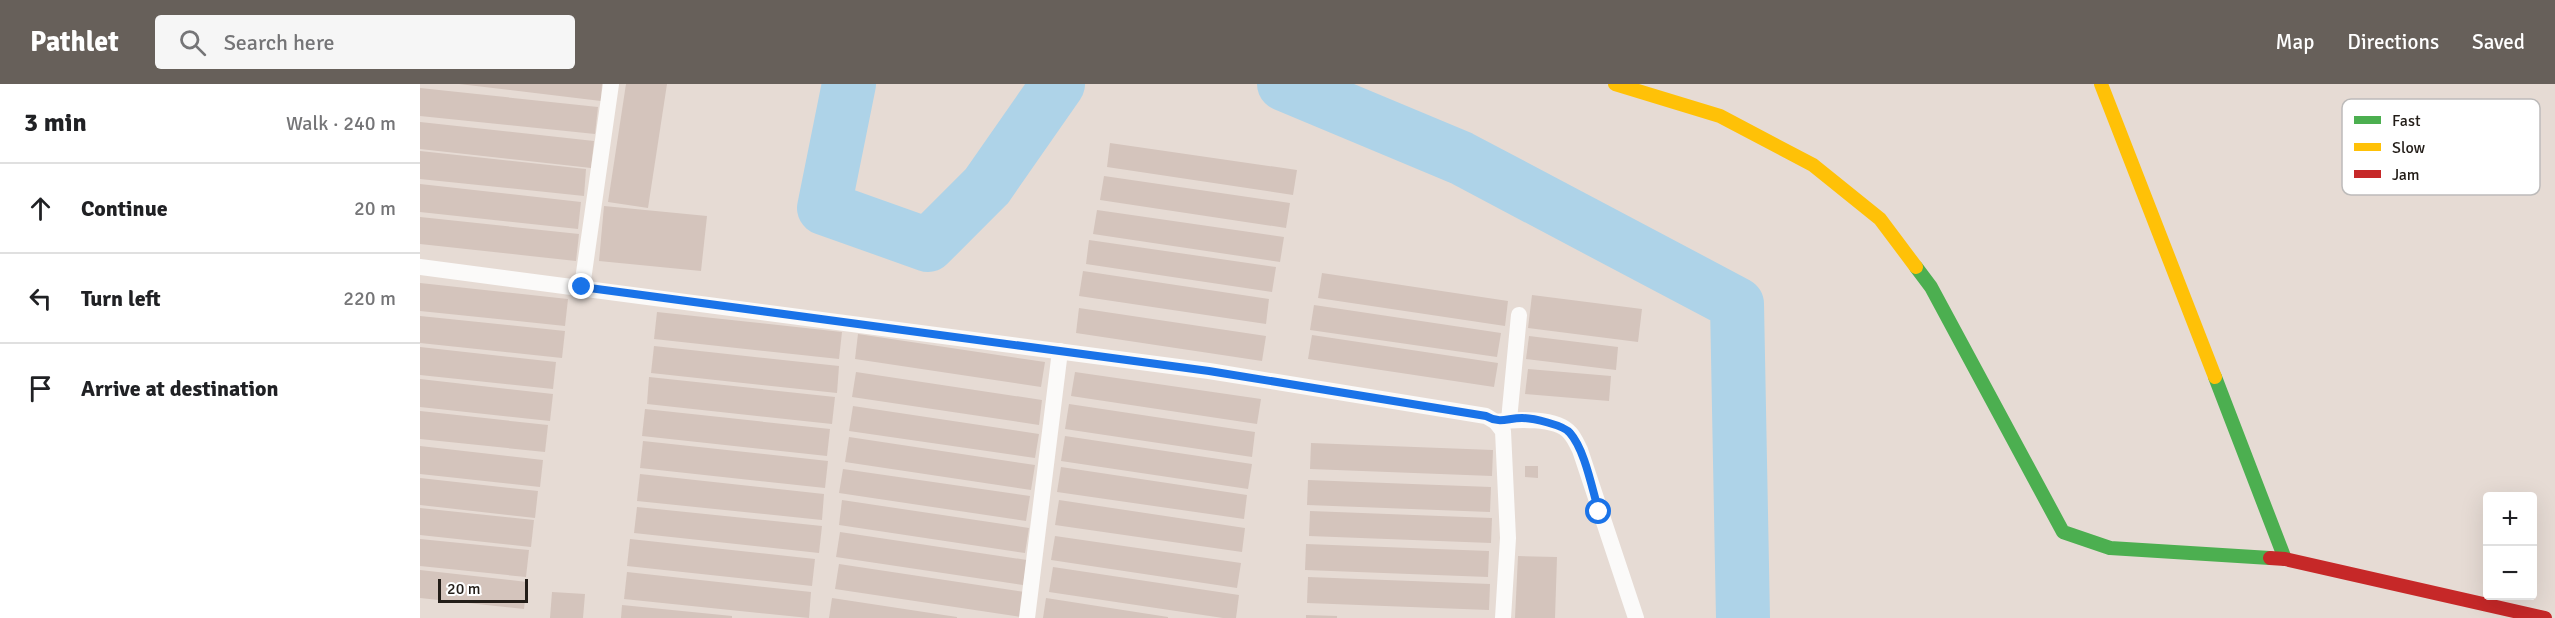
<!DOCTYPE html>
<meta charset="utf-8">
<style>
body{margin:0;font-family:Signika,sans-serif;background:#f6f6f6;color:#202124}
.controls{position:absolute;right:18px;bottom:18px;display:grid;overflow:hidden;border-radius:6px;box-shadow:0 6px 24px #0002}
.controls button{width:54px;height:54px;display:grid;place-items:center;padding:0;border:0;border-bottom:2px solid #e0e0e0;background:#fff;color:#202124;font:30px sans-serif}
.scale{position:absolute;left:18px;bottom:15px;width:90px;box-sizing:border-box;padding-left:6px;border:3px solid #231d18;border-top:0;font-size:16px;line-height:21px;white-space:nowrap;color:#231d18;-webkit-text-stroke:4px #fff;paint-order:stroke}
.stop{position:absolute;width:18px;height:18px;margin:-14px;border:4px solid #1a73e8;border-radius:50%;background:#fff}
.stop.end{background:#1a73e8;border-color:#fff;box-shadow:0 2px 6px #0008}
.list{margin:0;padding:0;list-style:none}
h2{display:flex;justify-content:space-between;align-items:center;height:78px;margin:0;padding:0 24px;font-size:26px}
h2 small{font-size:20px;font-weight:400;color:#757577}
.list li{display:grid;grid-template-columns:39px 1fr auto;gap:18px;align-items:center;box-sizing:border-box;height:90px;padding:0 24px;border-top:2px solid #e0e0e0}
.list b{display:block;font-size:22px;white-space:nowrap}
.list em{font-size:20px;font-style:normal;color:#757577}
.icon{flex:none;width:33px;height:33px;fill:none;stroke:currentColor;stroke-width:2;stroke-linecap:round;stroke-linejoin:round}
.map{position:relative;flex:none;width:2135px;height:534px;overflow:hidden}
header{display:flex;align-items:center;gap:36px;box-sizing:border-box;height:84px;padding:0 30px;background:#67605a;color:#fff}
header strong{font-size:28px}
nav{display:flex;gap:33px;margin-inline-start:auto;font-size:21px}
.search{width:420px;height:54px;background:#f6f6f6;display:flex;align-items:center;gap:15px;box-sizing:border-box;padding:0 21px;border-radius:6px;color:#757577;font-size:22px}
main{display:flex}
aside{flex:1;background:#fff}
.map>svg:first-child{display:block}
</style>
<header>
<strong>Pathlet</strong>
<div class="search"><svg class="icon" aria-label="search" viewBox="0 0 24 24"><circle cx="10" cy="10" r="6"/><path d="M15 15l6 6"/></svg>Search here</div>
<nav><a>Map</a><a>Directions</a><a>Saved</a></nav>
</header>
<main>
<aside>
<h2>3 min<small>Walk · 240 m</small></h2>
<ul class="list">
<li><svg class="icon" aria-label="ahead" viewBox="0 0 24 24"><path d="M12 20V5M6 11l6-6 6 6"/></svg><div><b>Continue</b></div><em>20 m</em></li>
<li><svg class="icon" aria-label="left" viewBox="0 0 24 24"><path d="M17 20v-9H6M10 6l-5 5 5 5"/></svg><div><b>Turn left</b></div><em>220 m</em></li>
<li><svg class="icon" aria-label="arrive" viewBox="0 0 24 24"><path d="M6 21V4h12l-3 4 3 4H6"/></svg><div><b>Arrive at destination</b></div></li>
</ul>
</aside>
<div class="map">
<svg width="2135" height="534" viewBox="0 0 2135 534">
<rect width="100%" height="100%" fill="#e6dbd4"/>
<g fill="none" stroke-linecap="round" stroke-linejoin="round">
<g stroke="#aed3e8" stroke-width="54">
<polyline points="429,0 404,124 508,161 567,102 638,0"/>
<polyline points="864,0 1041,74 1317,220 1323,534"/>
</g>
</g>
<g fill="#d4c4bc">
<polygon points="39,0 182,0 181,17"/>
<polygon points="206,0 247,0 228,124 188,118"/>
<polygon points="0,4 178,23 175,50 0,32"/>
<polygon points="0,38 174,57 171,84 0,65"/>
<polygon points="690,59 877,86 873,111 687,83"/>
<polygon points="0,67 166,85 164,112 0,95"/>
<polygon points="684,92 870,119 866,144 680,116"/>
<polygon points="0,100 161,118 158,145 0,128"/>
<polygon points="184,122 287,132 281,187 179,177"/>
<polygon points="677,126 864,153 860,178 673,150"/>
<polygon points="0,133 159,150 156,177 0,160"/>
<polygon points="669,156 856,183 852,208 666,180"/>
<polygon points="663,187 849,215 846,240 659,212"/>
<polygon points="902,189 1088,217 1085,242 898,214"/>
<polygon points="0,199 148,215 145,242 0,227"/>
<polygon points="1112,211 1222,225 1218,258 1108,244"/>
<polygon points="894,221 1081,249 1077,273 890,246"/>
<polygon points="659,224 846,252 842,277 656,249"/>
<polygon points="237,228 422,248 419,275 234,255"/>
<polygon points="0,232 145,247 142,274 0,259"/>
<polygon points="438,250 625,278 621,303 435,275"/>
<polygon points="892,251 1078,279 1074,303 888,275"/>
<polygon points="1109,252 1198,263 1196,286 1106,275"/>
<polygon points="234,262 419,282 417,309 231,289"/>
<polygon points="0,263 136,278 133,305 0,291"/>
<polygon points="1108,285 1191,292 1189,317 1105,310"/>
<polygon points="436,288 622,316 619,341 432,313"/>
<polygon points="655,288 841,315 837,340 651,312"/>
<polygon points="229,293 415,313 412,340 227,320"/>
<polygon points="0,295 133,310 130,337 0,323"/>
<polygon points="649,320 835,348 832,373 645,345"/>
<polygon points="433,322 619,350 615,374 429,347"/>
<polygon points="225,325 410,345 407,372 222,352"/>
<polygon points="0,327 128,341 125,368 0,355"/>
<polygon points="645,352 832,380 828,405 641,377"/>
<polygon points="429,353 615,381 611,406 425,378"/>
<polygon points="223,357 408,377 405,404 220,384"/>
<polygon points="891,359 1073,366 1072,392 890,385"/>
<polygon points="0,362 123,376 120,403 0,390"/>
<polygon points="1105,382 1118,382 1118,394 1105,393"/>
<polygon points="641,383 827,411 824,435 637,408"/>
<polygon points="423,385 610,412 606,437 419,409"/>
<polygon points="220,390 404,410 402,436 217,417"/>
<polygon points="0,394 118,407 115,434 0,421"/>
<polygon points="888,396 1071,403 1070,428 887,421"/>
<polygon points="422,416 609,444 605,469 419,441"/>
<polygon points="639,416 825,444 822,468 635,441"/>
<polygon points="217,423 402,442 399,469 214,449"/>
<polygon points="0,424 114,436 111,463 0,451"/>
<polygon points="890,427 1072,434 1071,459 889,452"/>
<polygon points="420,448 607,476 603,501 416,473"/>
<polygon points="635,452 821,479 817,504 631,476"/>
<polygon points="0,455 109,466 106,493 0,482"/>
<polygon points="210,455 395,475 392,502 207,482"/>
<polygon points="886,460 1069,467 1068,493 885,486"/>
<polygon points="1098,472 1137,473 1135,534 1095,534"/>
<polygon points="419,480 605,508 601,533 415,505"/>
<polygon points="633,483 819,511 816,534 803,534 629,508"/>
<polygon points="0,486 107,498 104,525 0,514"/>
<polygon points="207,488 391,508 389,534 204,515"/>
<polygon points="888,493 1070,500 1069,526 887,519"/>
<polygon points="132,508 165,510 163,534 130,534"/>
<polygon points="412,514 537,533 537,534 409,534"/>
<polygon points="626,514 748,533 748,534 623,534"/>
<polygon points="202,521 312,532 312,534 201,534"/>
<polygon points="886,531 917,532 917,534 886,534"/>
</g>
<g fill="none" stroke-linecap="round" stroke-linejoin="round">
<g stroke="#fbfaf9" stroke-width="16">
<polyline points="0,183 789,287 1066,332 1076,338 1083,347 1088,454 1083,534"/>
<polyline points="162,203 191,0"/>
<polyline points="1089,336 1099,231"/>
<path d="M1076 338C1095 335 1137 333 1150 349 1154 353 1157 360 1160 366L1216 534"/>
<polyline points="607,534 640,267"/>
</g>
<g stroke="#4caf50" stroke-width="14">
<polyline points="1496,183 1511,203 1643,448 1690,464 1850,474"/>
<polyline points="1795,293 1865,475"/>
</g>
<g stroke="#ffc107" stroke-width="14">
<polyline points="1195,0 1300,32 1393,81 1460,135 1496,183"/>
<polyline points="1681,0 1795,293"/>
</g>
<polyline stroke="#c62828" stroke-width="14" points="1850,474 1865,475 2125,534"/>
</g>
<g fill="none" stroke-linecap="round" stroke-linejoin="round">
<path stroke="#1a73e8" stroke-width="8" d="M162 203 789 287 1066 332C1080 340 1087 334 1102 334 1112 334 1144 341 1150 349 1165 366 1172 405 1179 428"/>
</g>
<rect x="1922" y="15" width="198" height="96" rx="9" fill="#fff" stroke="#bdbbba" stroke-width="1.5"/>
<rect x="1934" y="32" width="27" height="8" fill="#4caf50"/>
<rect x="1934" y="59" width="27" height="8" fill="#ffc107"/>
<rect x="1934" y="86" width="27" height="8" fill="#c62828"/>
<g font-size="16" fill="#231d18">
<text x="1972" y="42">Fast</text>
<text x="1972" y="69">Slow</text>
<text x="1972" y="96">Jam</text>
</g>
</svg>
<div class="controls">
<button>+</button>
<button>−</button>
</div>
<div class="scale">20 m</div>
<div class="stop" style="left:1179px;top:428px"></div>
<div class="stop end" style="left:162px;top:203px"></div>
</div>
</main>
